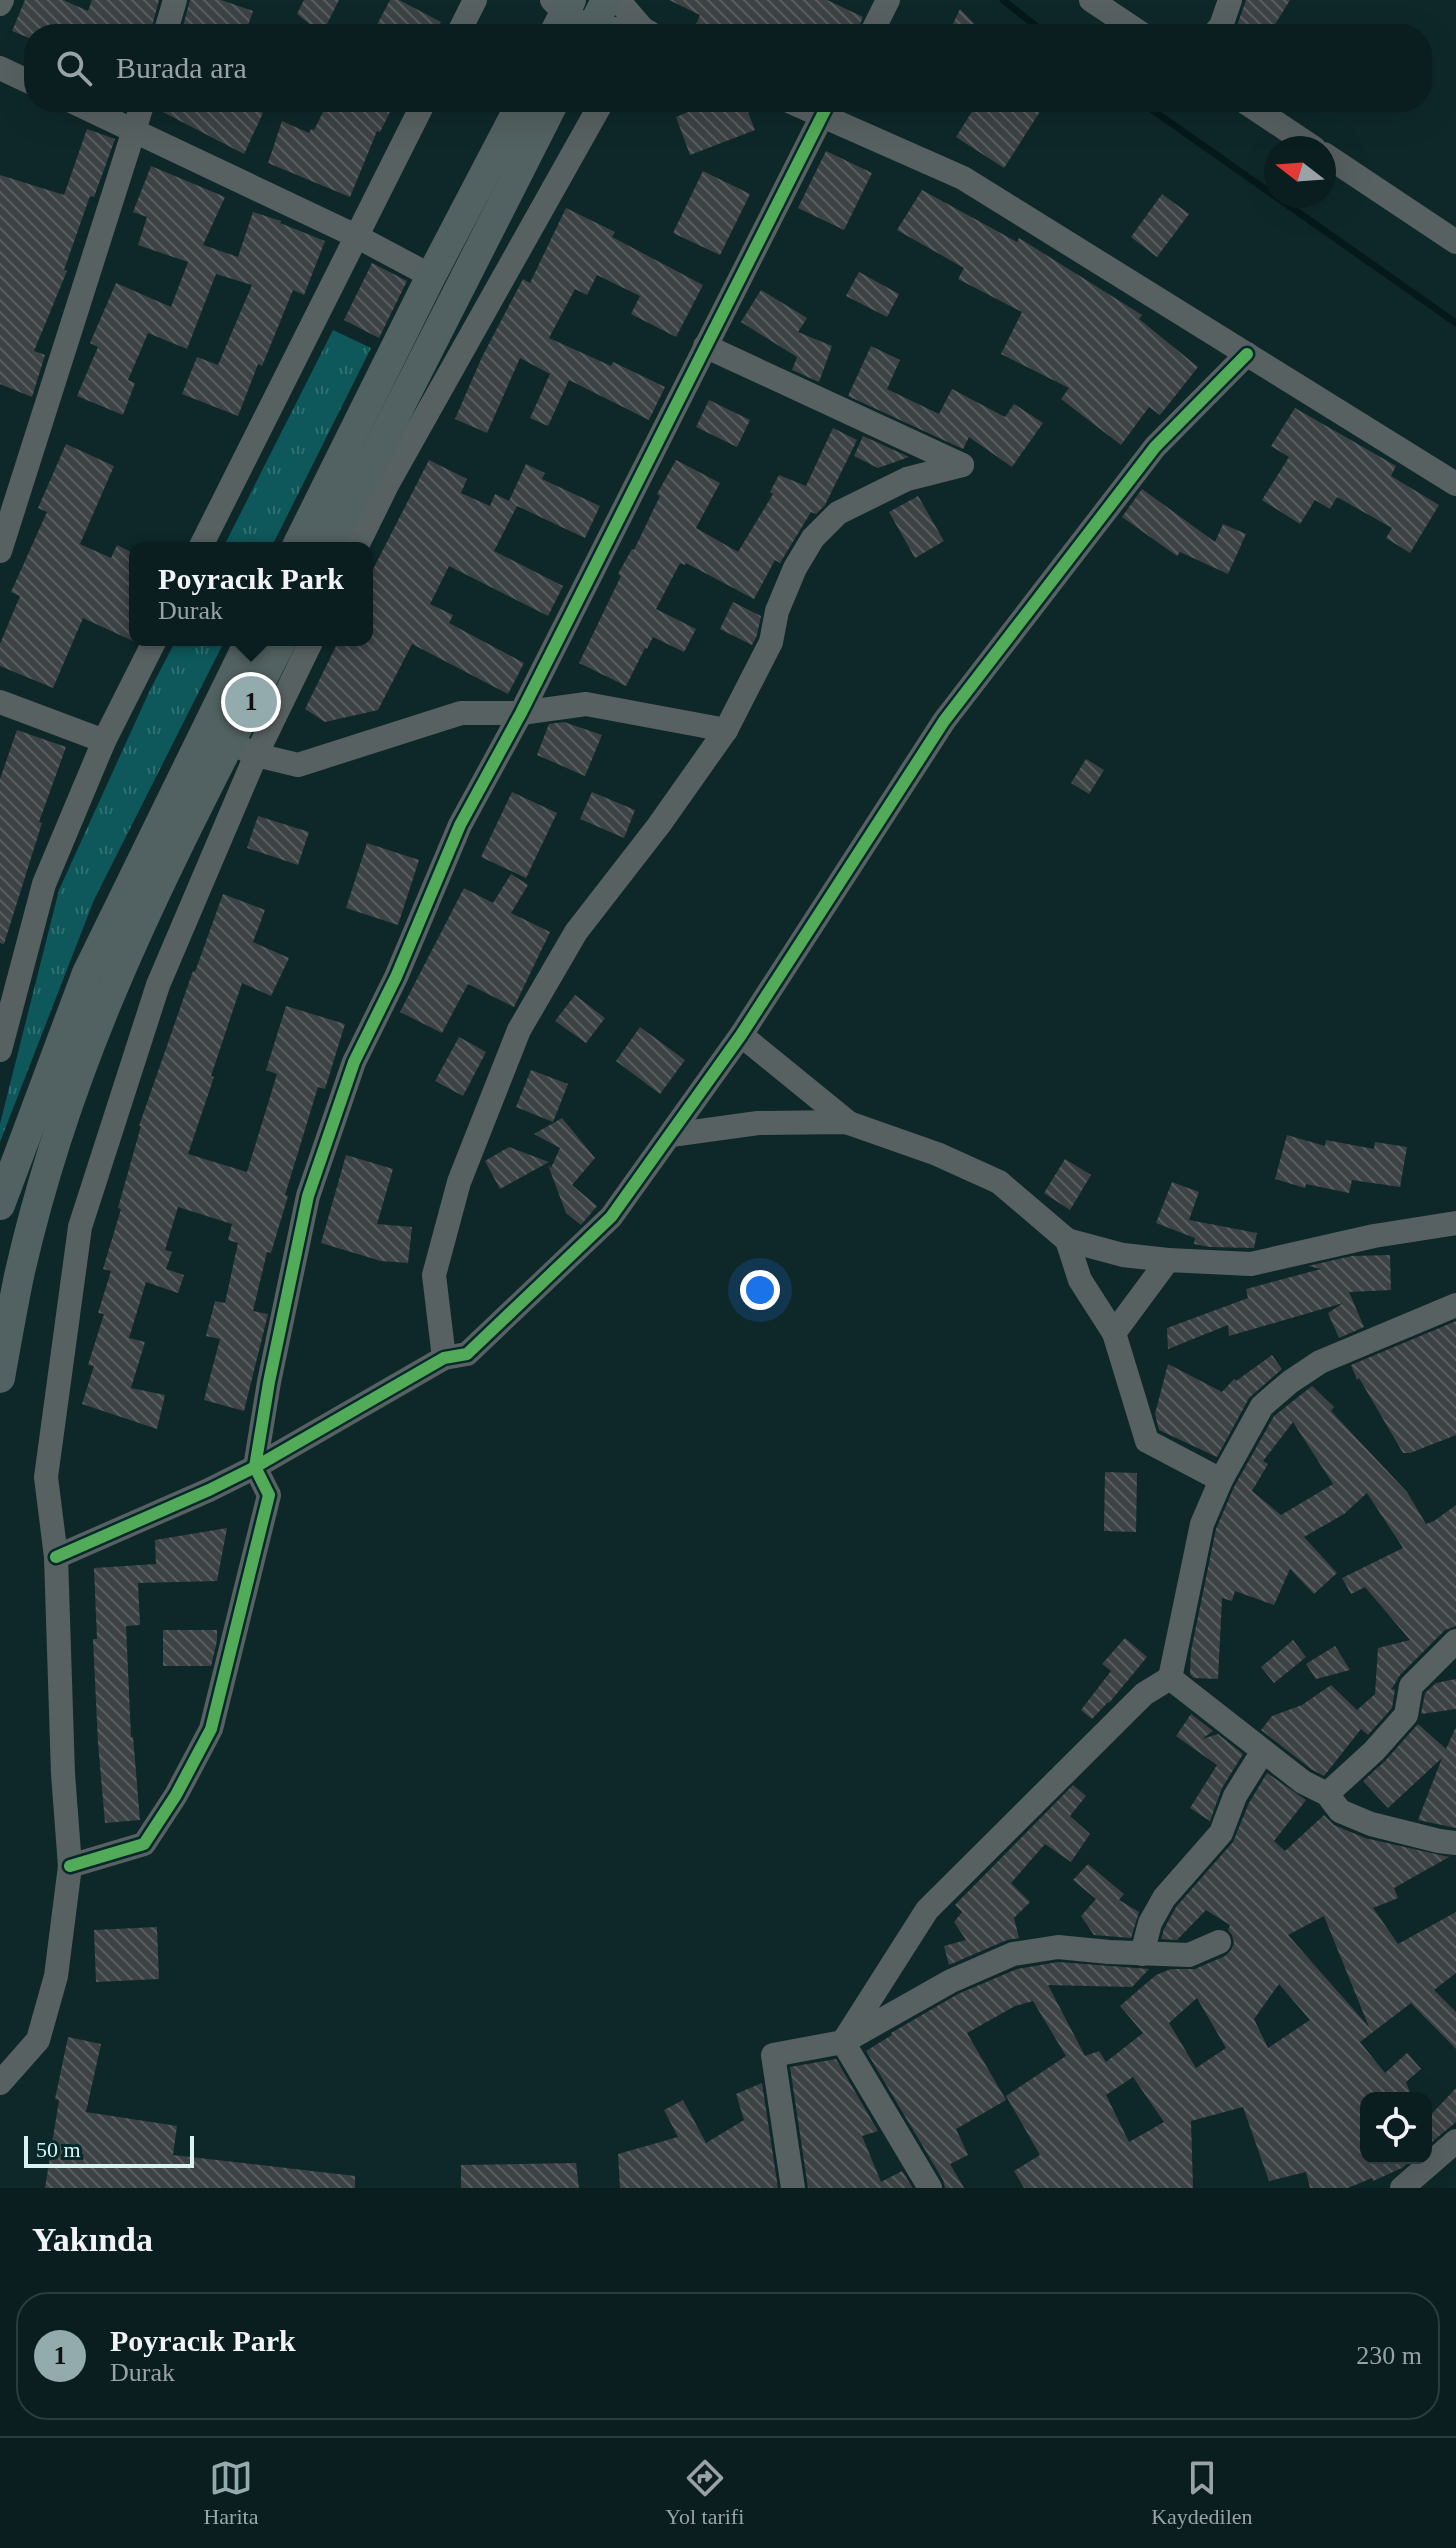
<!DOCTYPE html>
<html lang="tr">
<meta charset="utf-8">
<style>
body{margin:0;font-family:Georgia,serif;background:#182b2d;color:#f1f3f6}
.controls{position:absolute;right:24px;bottom:24px;display:grid;overflow:hidden;border-radius:16px;box-shadow:0 8px 32px #0002}
.controls button{width:72px;height:72px;display:grid;place-items:center;padding:0;border:0;border-bottom:2px solid #2a3c3e;background:#0a1e20;color:#f1f3f6;font:40px sans-serif}
.compass{position:absolute;left:1264px;top:136px;width:72px;height:72px;border-radius:50%;background:#0a1e20;box-shadow:0 8px 32px #0002;rotate:287deg}
.scale{position:absolute;left:24px;bottom:20px;width:170px;box-sizing:border-box;padding-left:8px;border:4px solid #dbf2f2;border-top:0;font-size:22px;line-height:28px;white-space:nowrap;color:#dbf2f2;-webkit-text-stroke:6px #05282a;paint-order:stroke}
.you{position:absolute;left:760px;top:1290px;width:28px;height:28px;margin:-20px;border:6px solid #fff;border-radius:50%;background:#1a73e8;box-shadow:0 0 0 12px #1a73e833}
.badge{display:grid;place-items:center;width:52px;height:52px;border-radius:50%;background:#93abac;color:#111;font-size:26px;font-weight:700}
.pin{position:absolute;translate:-50% -50%;border:4px solid #fff;box-shadow:0 2px 8px #0006}
.popup{position:absolute;left:129px;top:542px;width:244px;height:104px;box-sizing:border-box;display:grid;place-content:center;border-radius:16px;background:#0a1e20;filter:drop-shadow(0 2px 6px #0005);font-size:26px;white-space:nowrap;color:#99a2a5}
.popup b{font-size:30px;color:#f1f3f6}
.popup::after{content:'';position:absolute;left:50%;top:100%;margin-left:-16px;border:16px solid transparent;border-top-color:#0a1e20}
.list{margin:0;padding:0;list-style:none}
h2{display:flex;justify-content:space-between;align-items:center;height:104px;margin:0;padding:0 32px;font-size:34px}
h2 small{font-size:26px;font-weight:400;color:#99a2a5}
.list li{display:grid;grid-template-columns:52px 1fr auto;gap:24px;align-items:center;box-sizing:border-box;height:128px;margin:0 16px 16px;padding:0 16px;border:2px solid #2a3c3e;border-radius:32px}
.list b{display:block;font-size:30px;white-space:nowrap}
.list p{margin:0;font-size:26px;white-space:nowrap;color:#99a2a5}
.list em{font-size:26px;font-style:normal;color:#99a2a5}
.icon{flex:none;width:44px;height:44px;fill:none;stroke:currentColor;stroke-width:2;stroke-linecap:round;stroke-linejoin:round}
.map{position:relative;flex:none;width:1456px;height:2188px;overflow:hidden}
.search{position:absolute;background:#0a1e20;box-shadow:0 8px 32px #0002;left:24px;right:24px;top:24px;height:88px;display:flex;align-items:center;gap:20px;box-sizing:border-box;padding:0 28px;border-radius:32px;color:#99a2a5;font-size:30px}
.sheet{height:248px;background:#0a1e20}
nav{display:flex;justify-content:space-around;align-items:center;box-sizing:border-box;height:112px;border-top:2px solid #2a3c3e;background:#0a1e20;font-size:22px;color:#99a2a5}
nav a{display:grid;justify-items:center;gap:4px}
nav .on{color:#93abac}
.map>svg:first-child{display:block}
</style>
<div class="map">
<svg width="1456" height="2188" viewBox="0 0 1456 2188">
<defs>
<pattern id="grass-tufts" width="24" height="20" patternUnits="userSpaceOnUse" patternTransform="scale(2)"><rect width="24" height="20" fill="#0e575a"/><path d="M3 7l-1-3M5 7V3M7 7l1-3M15 17l-1-3M17 17v-4M19 17l1-3" fill="none" stroke="#307072"/></pattern>
<pattern id="building-back-hatch" width="6" height="6" patternUnits="userSpaceOnUse" patternTransform="scale(2)"><rect width="6" height="6" fill="#3d4244"/><path d="M-1 5l2 2M0 0l6 6M5-1l2 2" fill="none" stroke="#585e5f"/></pattern>
</defs>
<rect width="100%" height="100%" fill="#0e282a"/>
<g fill="url(#grass-tufts)">
<polygon points="333,330 371,348 271,548 223,548"/>
<polygon points="176,640 225,640 94,900 0,1142 0,1124 59,890 150,690"/>
</g>
<g fill="none" stroke-linecap="round" stroke-linejoin="round">
<g stroke="#05191a" stroke-width="7">
<polyline points="1003,0 1046,34"/>
<polyline points="1141,102 1456,323"/>
</g>
</g>
<g fill="url(#building-back-hatch)" fill-rule="evenodd">
<polygon points="25,0 63,0 88,11 92,0 159,0 150,34 34,34 34,40 12,31"/>
<polygon points="190,0 221,0 253,11 245,34 181,34"/>
<polygon points="304,0 339,0 322,34 297,14"/>
<polygon points="390,0 399,0 441,22 434,34 372,34"/>
<polygon points="669,0 827,0 863,17 856,34 692,34 700,15"/>
<polygon points="1246,0 1290,0 1269,34 1234,34"/>
<polygon points="960,9 984,34 948,34"/>
<polygon points="158,102 240,102 263,113 244,154 157,109"/>
<polygon points="328,102 395,102 380,132 377,131 350,197 268,163 282,121 309,133 311,129 314,130"/>
<polygon points="713,102 744,102 755,130 690,155 676,117"/>
<polygon points="978,102 1046,102 1004,168 956,137"/>
<polygon points="87,129 115,139 94,197 90,196 64,270 67,271 34,351 45,355 32,397 0,384 0,175 64,195"/>
<polygon points="826,151 872,173 844,230 798,208"/>
<polygon points="151,166 225,197 203,245 238,257 253,212 281,221 280,223 325,241 304,295 293,290 262,366 258,364 238,416 182,394 197,357 218,365 252,285 216,274 187,349 148,333 128,380 135,383 123,415 77,396 98,347 90,343 116,283 171,307 188,262 138,245 147,217 133,212"/>
<polygon points="703,171 750,194 720,255 673,233"/>
<polygon points="922,190 1017,242 1019,238 1142,315 1139,319 1198,367 1160,415 1149,407 1121,445 1061,399 1069,388 1001,354 1022,312 958,279 964,268 897,230"/>
<polygon points="1162,194 1189,214 1157,257 1131,237"/>
<polygon points="566,208 615,232 612,237 703,285 676,337 631,314 640,296 597,275 587,295 575,289 549,338 611,366 613,362 665,387 649,420 569,380 548,426 530,418 550,374 520,358 487,433 455,419 482,357 523,279 530,283"/>
<polygon points="372,263 407,281 379,338 344,320"/>
<polygon points="859,272 899,294 887,317 846,296"/>
<polygon points="761,290 807,318 798,332 832,346 819,382 792,370 797,357 741,322"/>
<polygon points="871,346 900,360 887,389 939,414 952,389 1005,417 1014,404 1043,423 1012,467 969,437 963,449 848,396"/>
<polygon points="709,400 750,420 737,447 696,427"/>
<polygon points="1295,408 1396,466 1391,476 1439,505 1410,553 1386,538 1392,528 1337,497 1330,509 1315,500 1300,524 1262,500 1289,457 1271,446"/>
<polygon points="833,428 857,440 825,505 816,514 811,512 780,563 775,560 754,599 686,563 685,565 680,563 656,609 696,629 684,652 653,637 647,649 645,648 626,686 579,663 621,576 618,574 632,549 634,550 660,496 657,494 676,460 720,483 696,528 738,552 773,494 770,492 779,475 806,486"/>
<polygon points="863,436 909,457 878,468 854,456"/>
<polygon points="66,444 114,466 80,544 111,558 117,545 135,554 135,642 83,618 53,688 0,666 0,644 20,596 11,592 47,512 38,508"/>
<polygon points="429,460 467,479 461,493 490,506 495,494 509,501 526,464 545,473 542,479 600,506 585,538 517,506 494,551 563,586 548,616 449,566 430,604 453,615 449,623 524,663 508,694 412,644 378,710 325,722 305,709 339,640 367,640 367,581"/>
<polygon points="1142,489 1215,542 1223,524 1246,534 1228,574 1180,552 1177,556 1122,517"/>
<polygon points="918,496 944,541 915,558 889,512"/>
<polygon points="733,602 761,616 757,635 752,645 720,629"/>
<polygon points="564,722 602,735 585,776 537,755 549,724"/>
<polygon points="17,730 66,747 39,822 42,823 4,944 0,943 0,779"/>
<polygon points="1086,759 1104,770 1089,794 1071,783"/>
<polygon points="512,792 557,813 526,878 481,857"/>
<polygon points="592,792 635,810 624,838 580,819"/>
<polygon points="258,816 309,832 298,865 247,848"/>
<polygon points="367,843 419,860 398,925 346,908"/>
<polygon points="511,874 528,885 511,913 550,932 514,1007 468,984 442,1033 400,1012 464,888 493,903"/>
<polygon points="223,894 265,910 253,942 289,958 271,996 242,983 211,1076 214,1077 188,1154 247,1172 277,1074 266,1070 286,1006 345,1024 325,1089 318,1087 285,1195 288,1196 271,1253 267,1252 253,1311 268,1314 244,1411 204,1400 220,1339 206,1336 215,1301 225,1303 238,1243 228,1240 232,1224 178,1207 165,1250 172,1252 166,1269 184,1275 178,1293 146,1282 129,1338 145,1342 131,1388 165,1395 157,1429 82,1404 94,1366 88,1365 104,1314 98,1313 111,1271 103,1269 121,1209 118,1208 141,1126 139,1126 193,971 195,972"/>
<polygon points="575,995 605,1018 586,1043 555,1021"/>
<polygon points="640,1027 685,1060 660,1094 616,1061"/>
<polygon points="459,1037 486,1052 463,1096 435,1081"/>
<polygon points="531,1070 568,1084 553,1122 516,1107"/>
<polygon points="562,1118 595,1158 572,1185 597,1206 581,1225 566,1213 548,1165 551,1168 560,1148 534,1134"/>
<polygon points="1287,1135 1325,1146 1326,1140 1374,1149 1375,1142 1407,1147 1400,1187 1352,1180 1349,1193 1306,1184 1305,1188 1275,1179"/>
<polygon points="509,1147 549,1162 500,1189 485,1161"/>
<polygon points="346,1155 393,1169 377,1224 412,1227 408,1263 381,1261 321,1243"/>
<polygon points="1065,1159 1091,1175 1070,1210 1044,1193"/>
<polygon points="1172,1182 1199,1192 1189,1220 1257,1233 1254,1248 1209,1247 1194,1244 1195,1238 1156,1223"/>
<polygon points="1390,1255 1391,1290 1349,1292 1364,1327 1339,1338 1328,1313 1343,1303 1229,1336 1228,1325 1168,1349 1167,1328 1248,1298 1246,1289 1321,1269 1308,1266 1352,1256"/>
<polygon points="1456,1321 1456,1435 1410,1453 1403,1453 1359,1378 1357,1380 1351,1365"/>
<polygon points="1272,1355 1282,1369 1249,1398 1217,1457 1159,1430 1155,1414 1168,1364 1222,1392 1234,1379 1236,1381"/>
<path d="M1312 1386 1334 1407 1331 1411 1407 1492 1426 1524 1434 1521 1456 1505V1626L1445 1630 1400 1675 1391 1690 1395 1689 1392 1708 1368 1735 1361 1729 1324 1776 1311 1769 1261 1730 1272 1716 1302 1705 1331 1685 1357 1710 1375 1694 1378 1648 1410 1640 1365 1587 1351 1594 1342 1578 1403 1548 1367 1493 1344 1514 1304 1537 1337 1573 1314 1594 1290 1569 1274 1605 1235 1591 1232 1601 1222 1598 1218 1679 1194 1678 1190 1674 1191 1651 1216 1529 1234 1487 1274 1416ZM1293 1422 1333 1484 1281 1515 1252 1491 1268 1464 1263 1461Z"/>
<polygon points="1105,1472 1137,1473 1136,1532 1104,1531"/>
<polygon points="227,1528 217,1581 138,1583 140,1625 126,1626 131,1737 133,1737 140,1820 105,1823 98,1743 93,1639 97,1639 94,1568 156,1564 155,1540"/>
<polygon points="163,1630 217,1630 217,1641 211,1666 163,1666"/>
<polygon points="1125,1638 1147,1657 1109,1703 1108,1702 1092,1719 1081,1710 1111,1671 1102,1664"/>
<polygon points="1293,1640 1306,1657 1274,1683 1261,1667"/>
<polygon points="1335,1646 1350,1670 1316,1679 1306,1664"/>
<polygon points="1456,1679 1456,1709 1421,1714 1425,1693 1436,1683"/>
<polygon points="1191,1714 1213,1731 1202,1739 1218,1734 1243,1754 1222,1788 1210,1821 1190,1808 1217,1765 1176,1736"/>
<polygon points="1418,1724 1446,1749 1456,1727 1456,1828 1418,1820 1442,1758 1388,1808 1363,1781 1385,1761"/>
<path d="M1267 1773 1306 1800 1274 1841 1285 1851 1324 1815 1334 1825 1365 1838 1449 1857 1394 1888 1398 1898 1373 1908 1398 1944 1456 1912V1973L1434 1990 1456 2012V2049L1411 2003 1360 2042 1385 2073 1407 2053 1421 2069 1406 2082 1412 2098H1366V2158H1414L1402 2168 1373 2181 1372 2178 1348 2188H1310L1306 2172 1269 2181 1243 2107 1191 2121 1193 2188H1024L1014 2171 1040 2155 1006 2096 1066 2056 1033 2001 1015 2006 967 2033 1006 2100 956 2129 968 2155 950 2164 964 2188H945L943 2180 866 2051 892 2035 891 2033 958 1994 1017 1969 1058 1962 1149 1969 1132 1987 1048 1985 1085 2056 1099 2051 1106 2062 1143 2033 1120 2006 1156 1975 1171 1969H1195L1225 1956 1231 1950 1234 1943 1232 1935 1228 1930 1230 1925 1206 1910 1177 1940 1161 1939 1164 1929 1176 1907 1233 1842 1249 1803ZM1324 1916 1369 2027 1288 1935ZM1279 1984 1310 2020 1268 2048 1254 2019ZM1197 1998 1226 2048 1196 2068 1169 2023ZM1133 2077 1164 2122 1129 2142 1106 2095Z"/>
<polygon points="1073,1785 1086,1796 1070,1816 1090,1834 1071,1862 1045,1844 1011,1883 1030,1902 1014,1918 1019,1938 1007,1940 949,1965 944,1946 966,1940 954,1922 962,1912 955,1905"/>
<polygon points="1088,1864 1124,1894 1119,1900 1139,1912 1131,1938 1094,1935 1081,1916 1096,1899 1073,1880"/>
<polygon points="157,1927 159,1979 96,1982 94,1930"/>
<polygon points="68,2037 101,2044 86,2112 177,2126 173,2155 355,2176 355,2188 45,2188 59,2100 55,2099"/>
<polygon points="836,2059 878,2131 862,2136 881,2182 902,2171 913,2188 808,2188 790,2067"/>
<polygon points="762,2083 778,2188 620,2188 618,2154 678,2137 664,2110 683,2100 706,2143 744,2120 736,2094"/>
<polygon points="1456,2088 1456,2122 1426,2147 1426,2120"/>
<polygon points="576,2163 579,2188 461,2188 461,2165"/>
</g>
<g fill="none" stroke-linecap="round" stroke-linejoin="round">
<g stroke="#586162" stroke-width="24">
<path d="M552 0C583 33 601 29 643 29"/>
<polyline points="618,0 643,29 650,33"/>
<polyline points="1091,0 1142,34"/>
<polyline points="0,4 2,0"/>
<polyline points="165,34 175,0"/>
<polyline points="458,34 475,0"/>
<polyline points="871,34 888,0"/>
<polyline points="1214,34 1221,26 1230,0"/>
<polyline points="0,68 34,84"/>
<polyline points="73,102 356,236 431,276"/>
<polyline points="791,102 963,178 1456,484"/>
<polyline points="1245,102 1314,148"/>
<polyline points="1324,154 1456,242"/>
<polyline points="705,346 962,465"/>
<polyline points="200,548 424,102"/>
<polyline points="356,548 388,483 602,102"/>
<polyline points="0,551 143,102"/>
<polyline points="0,702 104,741"/>
<polyline points="242,748 256,755 298,765 461,713 521,713 586,704 726,730"/>
<polyline points="741,1035 849,1123"/>
<polyline points="0,1050 44,884 104,741 155,640"/>
<polyline points="671,1135 758,1123 846,1122 937,1154 999,1182 1067,1240 1080,1280 1114,1333"/>
<polyline points="1067,1240 1123,1255 1168,1260"/>
<polyline points="444,1358 434,1275 459,1182 519,1030 576,932 659,825 726,730 771,642 777,611 795,568 813,538 838,513 907,479 962,465"/>
<polyline points="1221,1480 1147,1441 1114,1333 1168,1260 1251,1264 1374,1236 1456,1223"/>
<polyline points="56,1557 209,1490 255,1467 444,1358 467,1354 611,1217 741,1035 944,721 1155,447 1247,354"/>
<polyline points="1170,1678 1303,1782 1327,1794 1340,1811 1371,1824 1439,1841 1456,1843"/>
<polyline points="1327,1794 1374,1751 1406,1715 1411,1686 1456,1641"/>
<polyline points="70,1866 144,1844 176,1795 211,1729 269,1495 255,1467 269,1382 308,1196 354,1062 396,977 460,825 521,713 829,102"/>
<polyline points="1142,1954 1150,1923 1164,1898 1221,1833 1235,1796 1263,1751"/>
<polyline points="0,2083 38,2040 56,1976 70,1866 63,1774 56,1557 46,1477 80,1227 158,985 256,755 312,640"/>
<polyline points="793,2188 773,2055 843,2042 951,1981 1013,1954 1058,1947 1109,1952 1189,1955 1219,1942"/>
<polyline points="930,2188 843,2042 927,1910 1144,1694 1170,1678 1202,1524 1221,1480 1262,1406 1290,1382 1320,1362 1456,1305"/>
<polyline points="1402,2188 1456,2141"/>
</g>
<g stroke="#526161" stroke-width="30">
<polyline points="554,34 571,0"/>
<polyline points="589,34 606,0"/>
<polyline points="296,548 431,276 522,102"/>
<polyline points="328,548 554,102"/>
<polyline points="0,1205 87,973 250,640"/>
<path d="M0 1378C6 1344 12 1310 19 1276 40 1183 71 1089 108 1000 159 877 222 759 282 640"/>
</g>
<defs>
<g id="cycleway">
<polyline points="56,1557 209,1490 255,1467 444,1358 467,1354 611,1217 741,1035 944,721 1155,447 1247,354"/>
<polyline points="70,1866 144,1844 176,1795 211,1729 269,1495 255,1467 269,1382 308,1196 354,1062 396,977 460,825 521,713 829,102"/>
</g>
</defs>
<use href="#cycleway" stroke="#05282a" stroke-width="17"/>
<use href="#cycleway" stroke="#51ab58" stroke-width="12"/>
</g>
</svg>
<div class="controls">
<button><svg class="icon" aria-label="locate" viewBox="0 0 24 24"><circle cx="12" cy="12" r="6"/><path d="M12 2v4M12 18v4M2 12h4M18 12h4"/></svg></button>
</div>
<svg class="compass" viewBox="-18 -18 36 36"><path d="M0-13l5 13h-10z" fill="#e53935"/><path d="M0 13l5-13h-10z" fill="#99a2a5"/></svg>
<div class="scale">50 m</div>
<div class="you"></div>
<div class="pin badge" style="left:251px;top:702px">1</div>
<div class="popup"><b>Poyracık Park</b>Durak</div>
<div class="search"><svg class="icon" aria-label="search" viewBox="0 0 24 24"><circle cx="10" cy="10" r="6"/><path d="M15 15l6 6"/></svg>Burada ara</div>
</div>
<section class="sheet">
<h2>Yakında<small></small></h2>
<ul class="list">
<li><span class="badge">1</span><div><b>Poyracık Park</b><p>Durak</p></div><em>230 m</em></li>
</ul>
</section>
<nav>
<a class="on"><svg class="icon" aria-label="map" viewBox="0 0 24 24"><path d="M3 6l6-2 6 2 6-2v14l-6 2-6-2-6 2zM9 4v14M15 6v14"/></svg>Harita</a>
<a><svg class="icon" aria-label="directions" viewBox="0 0 24 24"><path d="M12 3l9 9-9 9-9-9zM9 14v-3h6M13 9l2 2-2 2"/></svg>Yol tarifi</a>
<a><svg class="icon" aria-label="saved" viewBox="0 0 24 24"><path d="M7 4h10v16l-5-4-5 4z"/></svg>Kaydedilen</a>
</nav>
